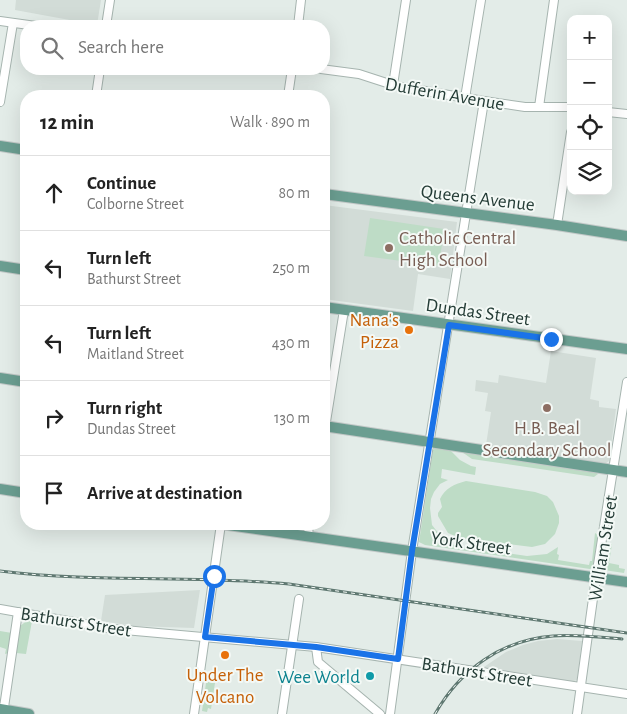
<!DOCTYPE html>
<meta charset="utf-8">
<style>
body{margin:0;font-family:"Alegreya Sans",sans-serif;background:#f6f6f6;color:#222}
.controls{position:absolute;right:15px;top:15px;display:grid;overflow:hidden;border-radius:10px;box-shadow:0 5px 20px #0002}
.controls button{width:45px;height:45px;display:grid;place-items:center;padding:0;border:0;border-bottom:1px solid #e0e0e0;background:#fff;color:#222;font:25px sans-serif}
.stop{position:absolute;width:15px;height:15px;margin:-11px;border:4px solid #1a73e8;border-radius:50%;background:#fff}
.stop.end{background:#1a73e8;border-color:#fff;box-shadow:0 1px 5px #0008}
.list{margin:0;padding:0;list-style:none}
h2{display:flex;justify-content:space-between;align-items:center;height:65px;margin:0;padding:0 20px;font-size:21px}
h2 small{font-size:16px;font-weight:400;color:#767676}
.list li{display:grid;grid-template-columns:32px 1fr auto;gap:15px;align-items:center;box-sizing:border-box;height:75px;padding:0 20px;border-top:1px solid #e0e0e0}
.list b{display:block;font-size:19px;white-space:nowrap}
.list p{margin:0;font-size:16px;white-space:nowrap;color:#767676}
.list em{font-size:16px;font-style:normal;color:#767676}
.icon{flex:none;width:28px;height:28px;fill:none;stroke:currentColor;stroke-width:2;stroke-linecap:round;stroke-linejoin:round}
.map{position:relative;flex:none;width:627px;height:714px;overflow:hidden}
.search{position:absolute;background:#fff;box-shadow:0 5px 20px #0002;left:20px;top:20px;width:310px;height:55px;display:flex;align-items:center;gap:12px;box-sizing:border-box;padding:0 18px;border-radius:20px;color:#767676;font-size:19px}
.panel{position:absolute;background:#fff;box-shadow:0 5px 20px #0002;left:20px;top:90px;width:310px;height:440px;border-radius:20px}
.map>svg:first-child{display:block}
</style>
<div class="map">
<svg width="627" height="714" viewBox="0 0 627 714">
<rect width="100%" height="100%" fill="#e3ece8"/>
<g fill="#d2dcd7">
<polygon points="16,0 101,0 97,25 15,10"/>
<polygon points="324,205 457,222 450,279 418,274 413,311 324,299"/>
<polygon points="551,351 596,358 590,399 599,401 599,407 616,409 609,461 606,463 486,445 491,412 485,411 488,393 475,391 476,380 498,383 499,375 546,383"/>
<polygon points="200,590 194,628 133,626 101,621 105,595"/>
<polygon points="557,639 582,641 577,680 571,682 481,669 506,652 523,645 538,641"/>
</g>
<g fill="#bedcc6">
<polygon points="370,218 444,229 439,266 364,256"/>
<polygon points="436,448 449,449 460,460 471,466 476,467 475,475 442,469 441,478 448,480 440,484 434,492 431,499 430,508 432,525 443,539 448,542 456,546 527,556 547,554 558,547 557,554 559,555 558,560 589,565 590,561 592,561 595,533 598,535 593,567 590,569 425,545 419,542 433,450"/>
<polygon points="462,452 596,472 598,474 594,477 472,459"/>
<path d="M466 481 535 492 547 496 553 502 559 516V523L555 534 545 544 532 547 460 538 448 533 438 516V513L442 507 440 499C445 488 455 484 466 481Z"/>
<polygon points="608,544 612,544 609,563 619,565 619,568 625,569 624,573 604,570"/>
<polygon points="28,620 32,621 26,654 16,653 20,626"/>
<polygon points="0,631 12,633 9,653 5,654 6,649 0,647"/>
<polygon points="208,682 215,683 211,709 208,708 207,712 202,711 206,683"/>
</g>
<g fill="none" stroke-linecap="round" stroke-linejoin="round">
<defs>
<g id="minor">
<polyline points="0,21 36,26"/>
<polyline points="106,26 110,0"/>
<polyline points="298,26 301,0"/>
<polyline points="321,69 359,74 396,86 484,101 525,107 571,107"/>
<polyline points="393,85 406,0"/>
<polyline points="96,96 100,69"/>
<polyline points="288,96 292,69"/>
<polyline points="465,98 481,0"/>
<polyline points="0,102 13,23"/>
<polyline points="539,107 554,0"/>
<polyline points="608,112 627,114"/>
<polyline points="557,225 571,132"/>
<polyline points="324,434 344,310"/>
<polyline points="308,536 309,524"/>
<polyline points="0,609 113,629 316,647 627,694"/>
<polyline points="316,647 318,662 380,714"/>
<polyline points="3,714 18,612"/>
<polyline points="194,714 221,524"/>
<polyline points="282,714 299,599"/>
<polyline points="390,714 412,551 484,101"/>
<polyline points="577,714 596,577 627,382"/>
</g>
<g id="major">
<polyline points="0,146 26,150"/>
<polyline points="324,194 557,225 627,236"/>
<polyline points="0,266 26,270"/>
<polyline points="324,307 627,349"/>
<polyline points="0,378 26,382"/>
<polyline points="324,426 627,472"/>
<polyline points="0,489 26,493"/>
<polyline points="221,524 627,582"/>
<polyline points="0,709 29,714"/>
</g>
</defs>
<use href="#minor" stroke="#a6b4af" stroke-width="10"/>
<use href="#major" stroke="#c2c8c7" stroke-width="12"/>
<use href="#minor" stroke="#fff" stroke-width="8"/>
<use href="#major" stroke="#6b9e91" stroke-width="10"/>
<defs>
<g id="rail">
<path d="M0 571C96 583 193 575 289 584L627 633"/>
<path d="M435 714C460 670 501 640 553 636 575 634 599 637 622 639"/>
</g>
</defs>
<use href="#rail" stroke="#5f7871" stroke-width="3"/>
<use href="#rail" stroke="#f4f9f6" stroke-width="1" stroke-dasharray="4" stroke-linecap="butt"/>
</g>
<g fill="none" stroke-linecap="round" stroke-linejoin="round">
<polyline stroke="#1a73e8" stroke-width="6" points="214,576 205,637 316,647 398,659 412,551 449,325 551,339"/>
</g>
<g fill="#8d6e63" stroke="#f4f9f6" stroke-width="2">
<circle cx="389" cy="248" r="5"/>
<circle cx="547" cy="408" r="5"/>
</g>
<g fill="#e8710a" stroke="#f4f9f6" stroke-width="2">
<circle cx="409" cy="330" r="5"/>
<circle cx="225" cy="655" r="5"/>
</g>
<circle fill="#0f9aa8" stroke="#f4f9f6" stroke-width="2" cx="370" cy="676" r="5"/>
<g text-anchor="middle" stroke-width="4" stroke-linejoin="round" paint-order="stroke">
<g font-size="19" fill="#243c36" stroke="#f4f9f6">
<text transform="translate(445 93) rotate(10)" y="7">Dufferin Avenue</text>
<text transform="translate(478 197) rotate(7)" y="7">Queens Avenue</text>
<text transform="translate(478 311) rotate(8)" y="7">Dundas Street</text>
<text transform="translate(471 542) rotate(8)" y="7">York Street</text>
<text transform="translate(602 548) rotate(-81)" y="7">William Street</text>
<text transform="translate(76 621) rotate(9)" y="7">Bathurst Street</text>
<text transform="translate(477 671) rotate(9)" y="7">Bathurst Street</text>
</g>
<g font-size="19" fill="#785e54" stroke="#f4f9f6" text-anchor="start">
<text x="399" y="244">Catholic Central<tspan x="399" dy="22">High School</tspan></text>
<text x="547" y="434" text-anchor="middle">H.B. Beal<tspan x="547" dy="22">Secondary School</tspan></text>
</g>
<g font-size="19" fill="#c56008" stroke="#f4f9f6" text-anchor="end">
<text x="399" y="326">Nana's<tspan x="399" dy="22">Pizza</tspan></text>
<text x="225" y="681" text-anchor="middle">Under The<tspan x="225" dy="22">Volcano</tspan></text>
</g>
<g font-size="19" fill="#0d838f" stroke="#f4f9f6" text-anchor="end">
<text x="360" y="683">Wee World</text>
</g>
</g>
</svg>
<div class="controls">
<button>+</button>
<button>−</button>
<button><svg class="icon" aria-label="locate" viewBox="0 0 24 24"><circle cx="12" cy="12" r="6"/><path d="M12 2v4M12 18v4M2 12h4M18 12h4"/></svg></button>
<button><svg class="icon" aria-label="layers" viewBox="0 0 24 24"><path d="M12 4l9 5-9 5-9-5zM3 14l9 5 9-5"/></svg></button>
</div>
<div class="stop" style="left:214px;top:576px"></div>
<div class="stop end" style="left:551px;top:339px"></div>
<div class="search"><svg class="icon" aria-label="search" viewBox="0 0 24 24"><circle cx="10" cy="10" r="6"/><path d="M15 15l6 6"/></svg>Search here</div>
<section class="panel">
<h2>12 min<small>Walk · 890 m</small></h2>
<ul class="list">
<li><svg class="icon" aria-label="ahead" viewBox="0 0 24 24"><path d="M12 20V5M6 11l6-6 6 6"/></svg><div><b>Continue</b><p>Colborne Street</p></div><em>80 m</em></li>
<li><svg class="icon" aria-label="left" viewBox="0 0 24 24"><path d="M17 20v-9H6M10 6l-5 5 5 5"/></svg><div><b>Turn left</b><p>Bathurst Street</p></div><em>250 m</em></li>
<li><svg class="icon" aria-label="left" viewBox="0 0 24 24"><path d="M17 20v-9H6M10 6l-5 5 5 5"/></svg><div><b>Turn left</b><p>Maitland Street</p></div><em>430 m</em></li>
<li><svg class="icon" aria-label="right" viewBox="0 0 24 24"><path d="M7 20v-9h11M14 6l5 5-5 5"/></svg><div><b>Turn right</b><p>Dundas Street</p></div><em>130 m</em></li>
<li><svg class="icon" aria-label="arrive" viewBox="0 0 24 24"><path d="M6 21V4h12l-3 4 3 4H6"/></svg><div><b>Arrive at destination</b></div></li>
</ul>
</section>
</div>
